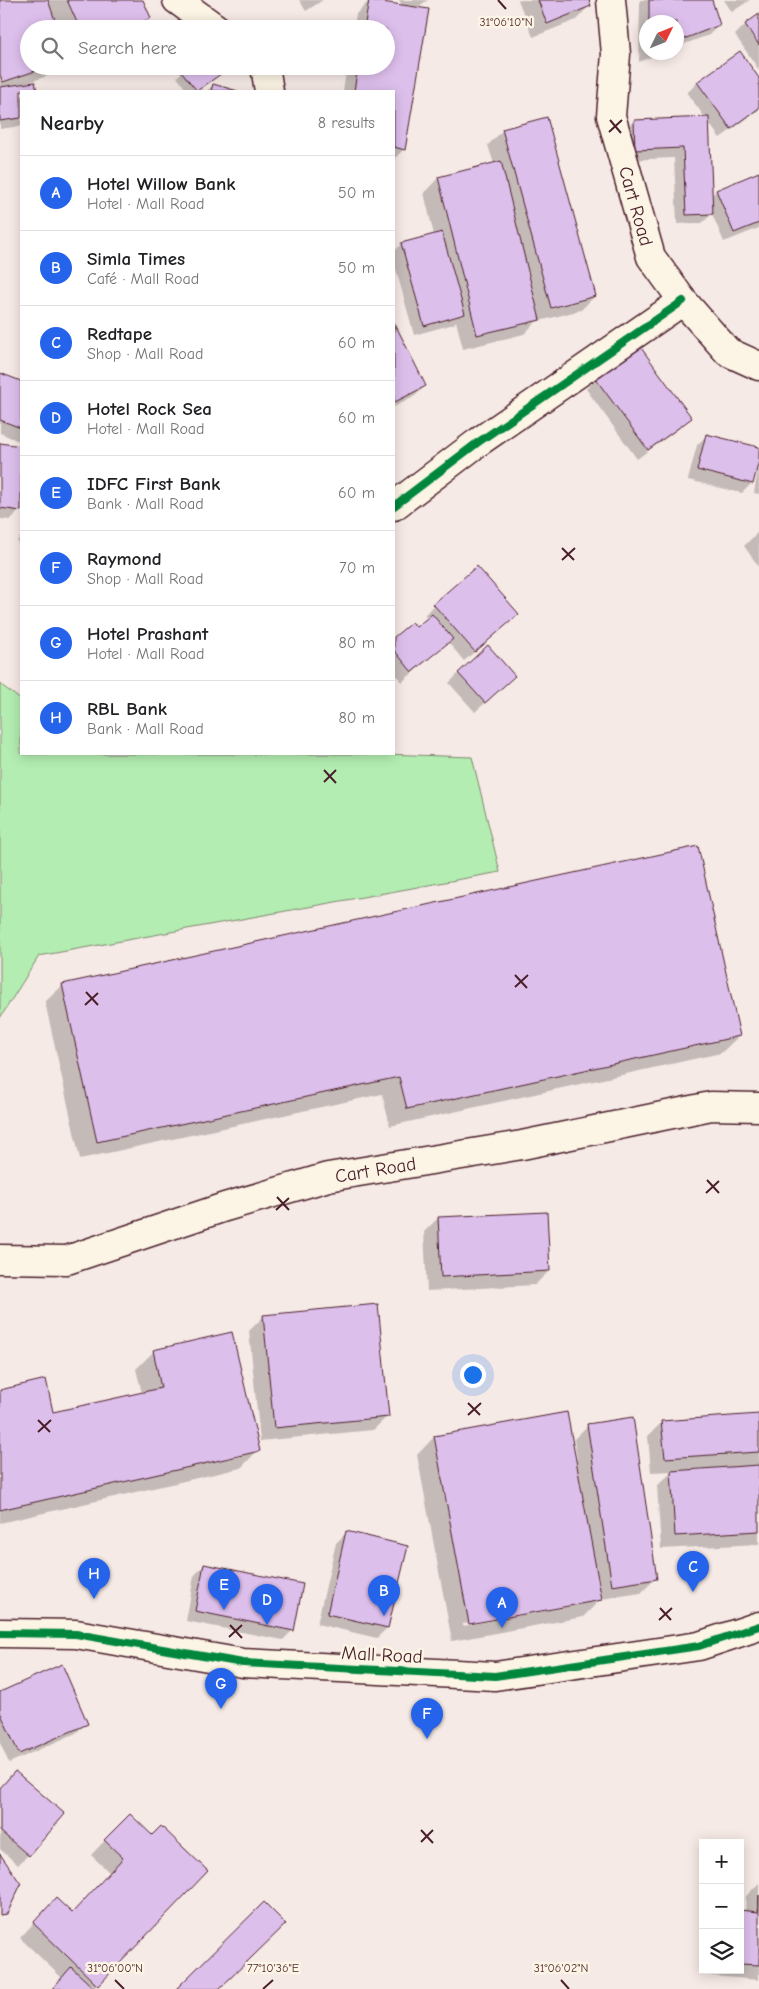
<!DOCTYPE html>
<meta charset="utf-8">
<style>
body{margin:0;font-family:"Comic Neue",sans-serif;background:#f6f6f6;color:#202124}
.controls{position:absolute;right:15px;bottom:15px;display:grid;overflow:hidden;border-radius:0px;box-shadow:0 2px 12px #0003}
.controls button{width:45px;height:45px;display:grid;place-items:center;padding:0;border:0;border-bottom:1px solid #e0e0e0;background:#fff;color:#202124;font:25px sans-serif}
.compass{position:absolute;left:639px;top:15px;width:45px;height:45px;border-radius:50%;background:#fff;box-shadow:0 2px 12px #0003;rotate:47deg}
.you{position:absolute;left:472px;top:1374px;width:18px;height:18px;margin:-12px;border:4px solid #fff;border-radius:50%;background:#1a73e8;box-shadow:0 0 0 8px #1a73e833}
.badge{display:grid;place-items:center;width:32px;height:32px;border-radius:50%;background:#2563eb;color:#fff;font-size:16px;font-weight:700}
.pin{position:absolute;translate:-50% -41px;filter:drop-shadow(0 1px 2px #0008)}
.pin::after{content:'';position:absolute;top:26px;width:18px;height:15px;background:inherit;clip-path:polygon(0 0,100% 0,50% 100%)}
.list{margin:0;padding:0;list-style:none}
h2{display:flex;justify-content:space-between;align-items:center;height:65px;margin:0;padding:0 20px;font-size:21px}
h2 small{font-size:16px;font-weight:400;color:#757577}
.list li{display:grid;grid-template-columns:32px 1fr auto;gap:15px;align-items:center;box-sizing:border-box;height:75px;padding:0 20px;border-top:1px solid #e0e0e0}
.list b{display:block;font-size:19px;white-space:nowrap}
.list p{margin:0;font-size:16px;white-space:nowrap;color:#757577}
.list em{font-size:16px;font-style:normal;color:#757577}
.icon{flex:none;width:28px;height:28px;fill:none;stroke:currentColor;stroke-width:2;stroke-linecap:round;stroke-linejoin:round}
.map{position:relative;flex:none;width:759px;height:1989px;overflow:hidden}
.search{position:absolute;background:#fff;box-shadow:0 2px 12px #0003;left:20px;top:20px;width:375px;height:55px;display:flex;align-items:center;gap:12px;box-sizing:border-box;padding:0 18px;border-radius:28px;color:#757577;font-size:19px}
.panel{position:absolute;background:#fff;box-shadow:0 2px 12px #0003;left:20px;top:90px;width:375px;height:665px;border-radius:0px}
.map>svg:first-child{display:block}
</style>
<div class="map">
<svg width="759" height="1989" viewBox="0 0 759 1989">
<rect width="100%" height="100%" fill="#f6eae6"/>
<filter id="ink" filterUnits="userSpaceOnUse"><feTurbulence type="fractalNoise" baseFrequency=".02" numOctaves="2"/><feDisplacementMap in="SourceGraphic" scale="10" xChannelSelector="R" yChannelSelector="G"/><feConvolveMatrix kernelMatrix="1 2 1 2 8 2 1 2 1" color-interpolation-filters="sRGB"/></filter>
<g filter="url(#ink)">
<polygon fill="#b3edb1" stroke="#7e866e" points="0,684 21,700 21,754 383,754 472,757 500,872 39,956 0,1018"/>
<g fill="#0003" fill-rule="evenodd">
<polygon points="0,0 142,0 150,18 139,29 60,29 57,23 29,29 29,66 61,66 53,74 24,84 34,84 35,91 21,91 21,126 0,129"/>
<polygon points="299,0 323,0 306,11"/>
<polygon points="370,0 402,5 399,0 428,0 416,8 404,149 394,159 394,91 343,91 347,66 386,66 386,29 353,29 356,14"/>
<polygon points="518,0 588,0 590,5 576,20 533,37"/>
<polygon points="640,0 710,0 719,25 709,35 676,47 676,22 646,22 646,52 663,52 639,62"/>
<polygon points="724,0 750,0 732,12"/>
<polygon points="759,15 759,70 735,35 745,25"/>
<polygon points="739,53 759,80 759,110 720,138 708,122 711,196 716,191 758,174 759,228 724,242 712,214 702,223 677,224 674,158 625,160 624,131 634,121 706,119 687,93 697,83"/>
<polygon points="231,66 197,91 187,91 177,77 182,72"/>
<polygon points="213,85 234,91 207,91"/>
<polygon points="503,130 595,296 581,310 536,322 524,334 463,349 456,321 454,324 414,335 394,262 394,252 401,244 434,235 424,193 438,178 494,164 488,145"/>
<polygon points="394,325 425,386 415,396 394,407"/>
<polygon points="0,374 21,382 21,442 0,433"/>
<polygon points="596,379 691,418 681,427 637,459 586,389"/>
<polygon points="707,435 759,448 757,464 759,462 759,494 754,493 758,469 756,468 752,483 742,493 688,480 697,445"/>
<polygon points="0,444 21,447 20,510 10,520 0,519"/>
<polygon points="759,531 759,567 744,546"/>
<polygon points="21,537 21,547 17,541"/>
<polygon points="477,567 507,624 464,661 448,642 402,682 394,672 394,638 412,623 416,629 428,619 424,615"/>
<polygon points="459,673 504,686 475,712 449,683"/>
<polygon points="63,985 739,1036 721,1053 390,1126 382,1094 80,1159 45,1002"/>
<polygon points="438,1218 549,1271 535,1285 427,1291 424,1232"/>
<polygon points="264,1316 388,1416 373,1430 260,1441 249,1331"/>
<polygon points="154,1351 258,1450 241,1468 0,1523 0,1391 52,1413 142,1393 136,1369"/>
<polygon points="759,1415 759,1544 661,1549 657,1486 673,1471 651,1472 648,1436 662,1422"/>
<path d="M588 1425 655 1579 641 1593 601 1599 583 1617 452 1641 417 1455 434 1437 577 1459 574 1439ZM582 1602V1604L463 1626V1624Z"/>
<polygon points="346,1533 387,1628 377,1638 317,1624 336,1543"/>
<polygon points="204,1565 293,1630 283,1640 186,1621 194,1576"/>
<polygon points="0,1693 86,1723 76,1733 9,1763 0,1743"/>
<polygon points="15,1772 28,1855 18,1865 0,1849 0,1788"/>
<polygon points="115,1830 152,1837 207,1871 93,1989 51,1989 62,1978 20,1938 42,1914 71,1914 110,1873 91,1855"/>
<polygon points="759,1883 759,1980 712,1976 712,1970 740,1970 740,1911 745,1912 746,1896"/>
</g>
<g fill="#ddbfec" stroke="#4a1f2b">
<polygon points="0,0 48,0 58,29 29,29 29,66 50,66 3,82 0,75"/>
<polygon points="67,0 143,0 151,18 128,29 80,29"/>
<polygon points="369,0 429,9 405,150 394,147 394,91 354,91 358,66 386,66 386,29 364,29"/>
<polygon points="538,0 589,0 591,6 547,24"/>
<polygon points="649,0 712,0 720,25 676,42 676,22 649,22"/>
<polygon points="759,14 759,45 745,24"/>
<polygon points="740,51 759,78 759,108 731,129 697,82"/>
<polygon points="187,66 232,66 197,91 181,71"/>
<polygon points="35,82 37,91 21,91 21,118 0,121 0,87"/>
<polygon points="213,84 238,91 211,91"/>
<polygon points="547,117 596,296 551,308 502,129"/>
<polygon points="709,117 713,214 686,215 683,148 635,150 634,120"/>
<polygon points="501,161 540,320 477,335 438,177"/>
<polygon points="759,172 759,223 734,233 716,190"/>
<polygon points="442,232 465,314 424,326 401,243"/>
<polygon points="394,322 426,386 395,402 394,400"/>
<polygon points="639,345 692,418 648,450 595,378"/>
<polygon points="0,373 21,381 21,428 0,420"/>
<polygon points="706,434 759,447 759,460 753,484 697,470"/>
<polygon points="0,443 21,446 21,511 0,508"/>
<polygon points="477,566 519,614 475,652 433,604"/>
<polygon points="432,614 453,639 412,672 394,650 394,637 412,622 416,627"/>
<polygon points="488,645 515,676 485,703 458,673"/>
<polygon points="698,846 740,1036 407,1109 399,1077 97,1142 62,984"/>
<polygon points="547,1212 550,1271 441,1277 438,1217"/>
<polygon points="378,1304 389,1417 274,1428 263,1315"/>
<polygon points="232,1332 260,1451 0,1510 0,1390 46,1379 53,1412 161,1388 153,1350"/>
<polygon points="567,1412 602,1600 469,1624 434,1436"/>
<polygon points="759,1414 759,1452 665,1458 661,1421"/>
<polygon points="633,1417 657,1579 612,1586 587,1424"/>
<polygon points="759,1465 759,1531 675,1536 671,1471"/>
<polygon points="346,1531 408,1546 388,1628 327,1614"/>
<polygon points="204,1564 303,1584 294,1631 195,1611"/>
<polygon points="62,1664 88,1724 19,1754 0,1712 0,1692"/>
<polygon points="15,1771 65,1814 29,1856 0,1831 0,1788"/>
<polygon points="130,1814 152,1835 161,1826 208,1871 98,1986 33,1923 56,1898 72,1913 123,1858 104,1840"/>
<polygon points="0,1854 21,1884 7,1914 0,1915"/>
<polygon points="759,1895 759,1965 740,1964 740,1910 758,1912"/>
<polygon points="264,1902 286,1924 219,1989 176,1989"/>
<polygon points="71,1967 95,1989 52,1989"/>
</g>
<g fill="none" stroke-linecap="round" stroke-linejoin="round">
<defs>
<g id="street">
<polyline points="177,0 217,29"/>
<polyline points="265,66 269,91"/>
<polyline points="394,506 477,443 683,301"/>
</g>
<g id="secondary">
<path id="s1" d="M611 0 616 54 611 116 651 257 683 301 728 352 759 366"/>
<path id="s2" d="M0 1259 67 1260 225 1207 328 1177 522 1145 711 1106 759 1107"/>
<polyline points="0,1633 76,1634 243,1663 495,1676 699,1646 759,1626"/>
</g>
</defs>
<use href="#street" stroke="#4a1f2b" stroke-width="31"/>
<use href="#secondary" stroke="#4a1f2b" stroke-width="31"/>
<use href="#street" stroke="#fcf5e5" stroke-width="28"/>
<use href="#secondary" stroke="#fcf5e5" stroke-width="28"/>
<defs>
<g id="cycleway">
<polyline points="394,506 477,443 683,301"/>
<polyline points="0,1633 76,1634 243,1663 495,1676 699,1646 759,1626"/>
</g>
</defs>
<use href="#cycleway" stroke="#fcf5e5" stroke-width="11"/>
<use href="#cycleway" stroke="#00873e" stroke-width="8"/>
</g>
</g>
<path fill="none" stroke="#4a1f2b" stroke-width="2" d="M498 0 506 9M610 120 621 133M609 132 622 120M562 548 574 560M562 560 575 548M324 770 336 783M324 782 336 770M515 975 527 988M515 987 528 975M86 992 98 1005M85 1005 98 993M707 1180 719 1193M706 1193 719 1181M277 1197 289 1210M276 1210 289 1198M468 1403 480 1415M468 1415 481 1403M38 1420 50 1432M38 1432 51 1420M660 1608 671 1620M659 1620 672 1608M230 1625 242 1638M229 1637 242 1625M421 1830 433 1843M421 1842 433 1830M115 1980 124 1989M561 1980 569 1989M263 1989 273 1980"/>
<g text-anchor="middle" stroke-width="5" stroke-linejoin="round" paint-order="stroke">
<g font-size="19" fill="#4a1f2b" stroke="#fcf5e5">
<text dy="7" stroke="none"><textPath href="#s1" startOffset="210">Cart Road</textPath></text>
<text dy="7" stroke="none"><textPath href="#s2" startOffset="389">Cart Road</textPath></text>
<text transform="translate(382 1654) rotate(3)" y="7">Mall Road</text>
</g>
</g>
<g font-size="12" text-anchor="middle" fill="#4a1f2b" stroke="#fcf5e5" stroke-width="5" stroke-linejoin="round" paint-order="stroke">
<text x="506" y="26">31°06'10"N</text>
<text x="115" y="1972">31°06'00"N</text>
<text x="561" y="1972">31°06'02"N</text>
<text x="273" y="1972">77°10'36"E</text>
</g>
</svg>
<div class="controls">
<button>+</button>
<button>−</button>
<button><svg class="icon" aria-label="layers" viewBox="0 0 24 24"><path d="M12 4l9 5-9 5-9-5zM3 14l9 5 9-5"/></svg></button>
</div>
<svg class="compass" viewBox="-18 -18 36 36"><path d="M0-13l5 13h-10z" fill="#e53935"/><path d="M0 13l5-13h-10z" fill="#757577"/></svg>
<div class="you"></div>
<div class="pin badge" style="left:502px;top:1628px">A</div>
<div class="pin badge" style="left:384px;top:1616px">B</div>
<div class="pin badge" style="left:693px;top:1592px">C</div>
<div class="pin badge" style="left:267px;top:1625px">D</div>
<div class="pin badge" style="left:224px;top:1610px">E</div>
<div class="pin badge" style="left:427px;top:1739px">F</div>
<div class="pin badge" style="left:221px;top:1709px">G</div>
<div class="pin badge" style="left:94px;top:1599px">H</div>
<div class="search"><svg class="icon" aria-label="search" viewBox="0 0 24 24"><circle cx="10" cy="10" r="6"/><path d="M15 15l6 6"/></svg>Search here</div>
<section class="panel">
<h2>Nearby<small>8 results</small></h2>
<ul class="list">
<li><span class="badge">A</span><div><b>Hotel Willow Bank</b><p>Hotel · Mall Road</p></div><em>50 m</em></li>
<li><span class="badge">B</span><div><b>Simla Times</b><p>Café · Mall Road</p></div><em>50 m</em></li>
<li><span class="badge">C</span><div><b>Redtape</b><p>Shop · Mall Road</p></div><em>60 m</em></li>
<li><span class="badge">D</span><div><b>Hotel Rock Sea</b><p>Hotel · Mall Road</p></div><em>60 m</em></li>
<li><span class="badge">E</span><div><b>IDFC First Bank</b><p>Bank · Mall Road</p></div><em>60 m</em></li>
<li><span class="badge">F</span><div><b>Raymond</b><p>Shop · Mall Road</p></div><em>70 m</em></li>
<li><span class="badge">G</span><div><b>Hotel Prashant</b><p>Hotel · Mall Road</p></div><em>80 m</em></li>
<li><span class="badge">H</span><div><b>RBL Bank</b><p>Bank · Mall Road</p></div><em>80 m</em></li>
</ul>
</section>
</div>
